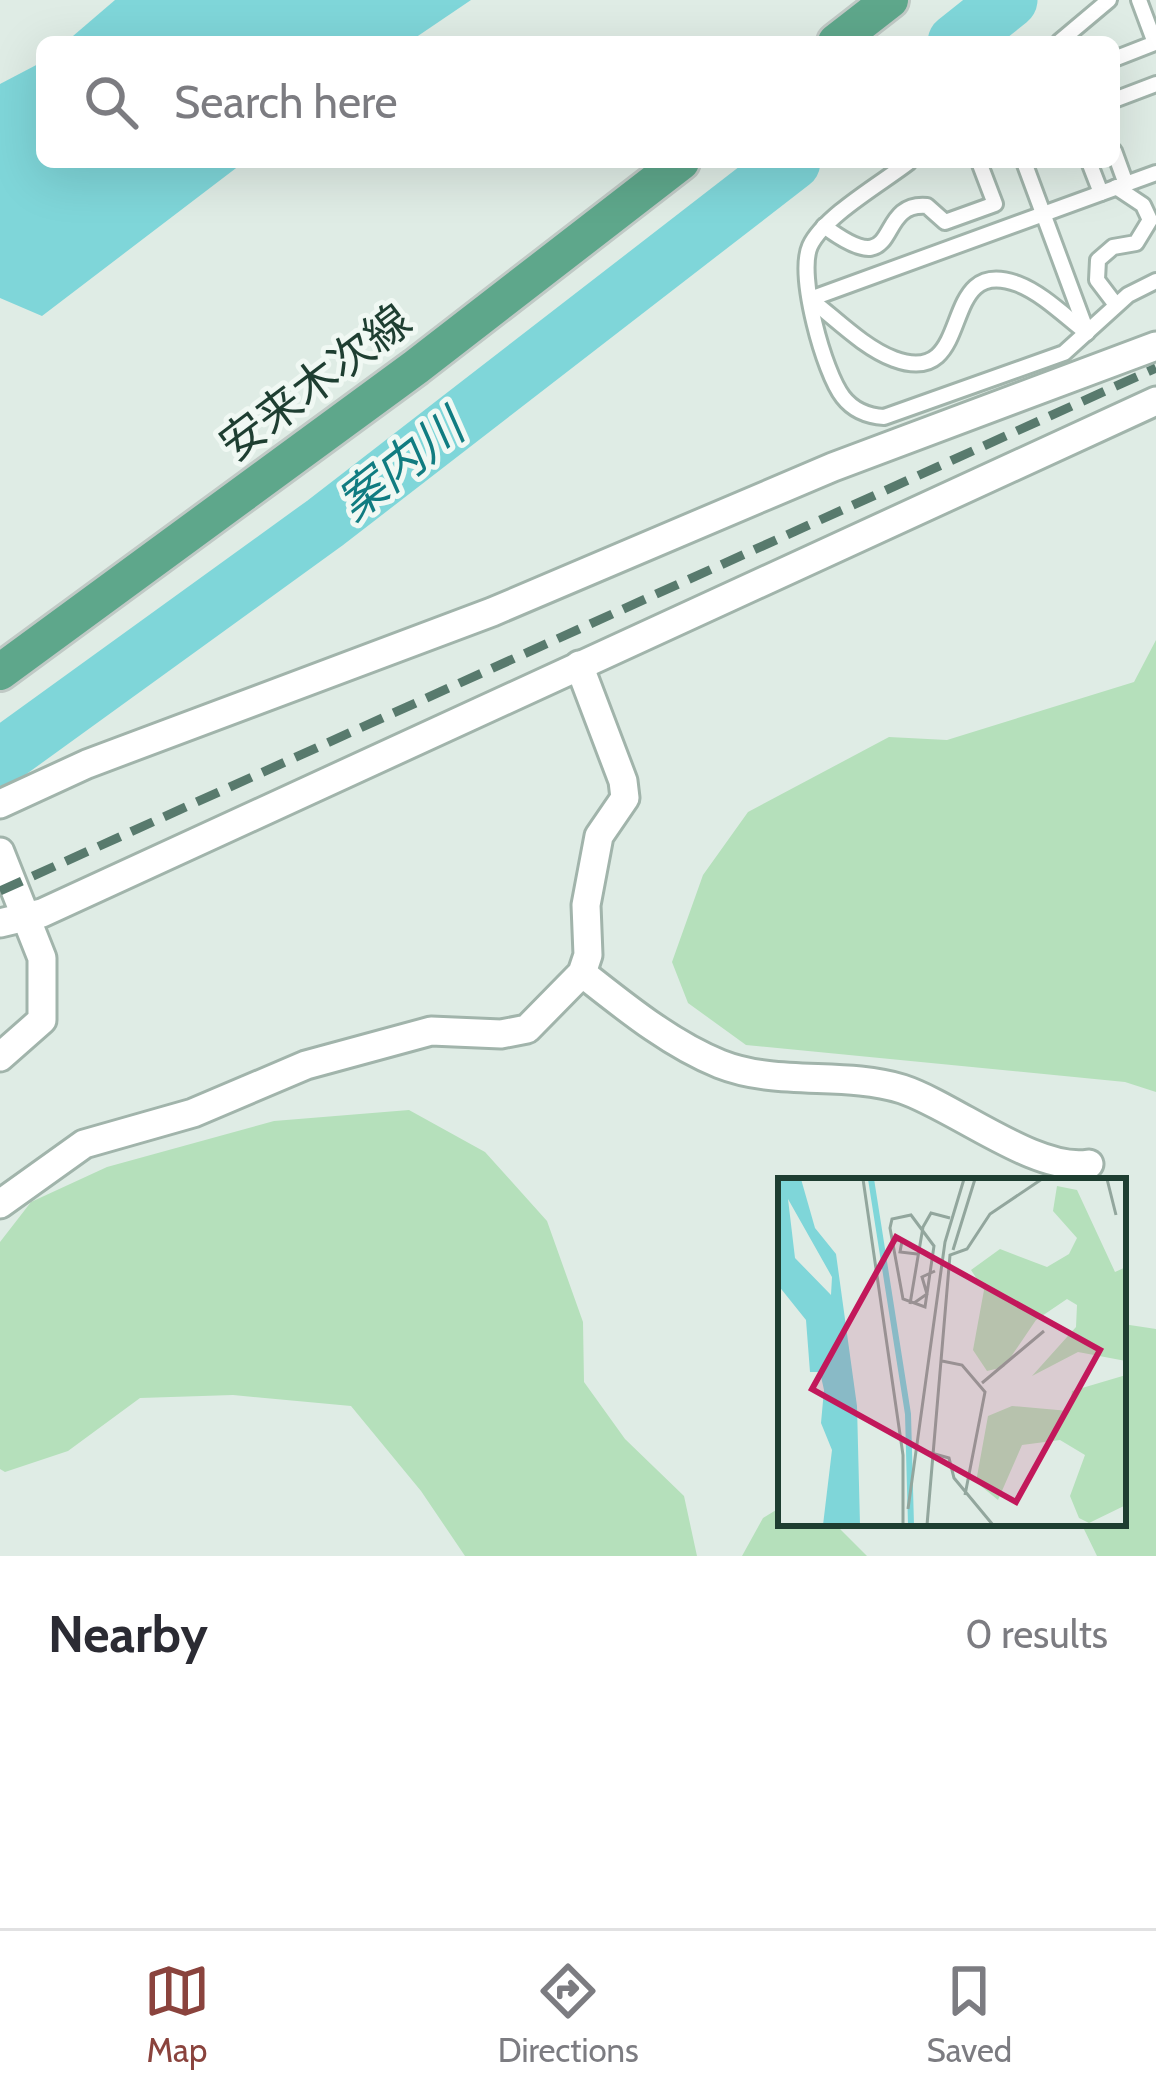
<!DOCTYPE html>
<meta charset="utf-8">
<style>
body{margin:0;font-family:Cabin,"Noto Sans JP",sans-serif;background:#f7f7f7;color:#2b2b33}
.list{margin:0;padding:0;list-style:none}
h2{display:flex;justify-content:space-between;align-items:center;height:156px;margin:0;padding:0 48px;font-size:51px}
h2 small{font-size:39px;font-weight:400;color:#7c7c81}
.icon{flex:none;width:66px;height:66px;fill:none;stroke:currentColor;stroke-width:2;stroke-linecap:round;stroke-linejoin:round}
.map{position:relative;flex:none;width:1156px;height:1556px;overflow:hidden}
.search{position:absolute;background:#fff;box-shadow:0 12px 48px #0002;left:36px;right:36px;top:36px;height:132px;display:flex;align-items:center;gap:30px;box-sizing:border-box;padding:0 42px;border-radius:18px;color:#7c7c81;font-size:45px}
.sheet{height:372px;background:#fff}
nav{display:flex;justify-content:space-around;align-items:center;box-sizing:border-box;height:168px;border-top:3px solid #e1e1e2;background:#fff;font-size:33px;color:#7c7c81}
nav a{display:grid;justify-items:center;gap:6px}
nav .on{color:#8a433d}
.map>svg:first-child{display:block}
</style>
<div class="map">
<svg width="1156" height="1556" viewBox="0 0 1156 1556">
<rect width="100%" height="100%" fill="#dfece5"/>
<g fill="#b5e0bb">
<polygon points="1156,640 1156,1092 1125,1082 746,1045 688,1003 672,962 703,875 748,812 889,737 947,740 1134,682"/>
<polygon points="409,1110 485,1152 547,1221 583,1322 584,1382 625,1439 684,1496 697,1556 465,1556 421,1491 351,1406 233,1395 140,1398 68,1451 5,1472 0,1469 0,1242 31,1202 107,1167 274,1121"/>
<polygon points="1123,1324 1156,1329 1156,1556 1097,1556 1081,1523 1123,1523"/>
<polygon points="781,1507 781,1523 834,1523 867,1556 742,1556 763,1518"/>
</g>
<g fill="#7fd6d9">
<polygon points="115,0 471,0 409,42 66,42"/>
<polygon points="42,62 42,162 244,162 42,316 0,298 0,84"/>
</g>
<g fill="none" stroke-linecap="round" stroke-linejoin="round">
<g stroke="#7fd6d9" stroke-width="57">
<polyline points="956,42 1009,0"/>
<polyline points="0,758 325,523 792,162"/>
</g>
<defs>
<g id="lane">
<polyline points="1059,42 1109,0"/>
<polyline points="1114,59 1155,43 1139,0"/>
<polyline points="1114,100 1156,84"/>
<polyline points="1114,151 1126,184"/>
<path d="M909 162C882 183 824 216 810 246 797 275 824 373 843 397 853 410 868 416 884 417L1064 353 1128 295 1156 281"/>
<polyline points="1024,162 1087,332"/>
<polyline points="1089,162 1101,193"/>
<path d="M824 226C905 287 872 201 927 206L945 222 995 204 979 162"/>
<polyline points="810,299 1156,173"/>
<path d="M810 299C835 318 864 348 894 359 978 390 935 253 1018 284 1042 293 1066 317 1087 333"/>
<polyline points="1116,305 1097,280 1098,260 1113,247 1136,243 1150,220 1143,205 1116,187"/>
</g>
<g id="street">
<polyline points="0,804 87,764 492,612 833,467 1156,346"/>
<polyline points="0,852 42,958 42,1020 0,1057"/>
<polyline points="0,923 42,913 1156,401"/>
<path d="M582 973C624 1006 670 1044 720 1064 778 1087 844 1071 902 1089 954 1106 1036 1173 1089 1164"/>
<polyline points="0,1204 84,1144 193,1113 306,1065 431,1031 501,1034 527,1029 582,973 588,955 586,905 599,836 625,798 623,781 579,665"/>
</g>
<g id="primary">
<polyline points="836,42 890,0"/>
<polyline points="0,672 416,367 681,162"/>
</g>
</defs>
<use href="#lane" stroke="#a1b4ab" stroke-width="20"/>
<use href="#street" stroke="#a1b4ab" stroke-width="33"/>
<use href="#primary" stroke="#c0c9c5" stroke-width="42"/>
<use href="#lane" stroke="#fff" stroke-width="14"/>
<use href="#street" stroke="#fff" stroke-width="27"/>
<use href="#primary" stroke="#5ea78b" stroke-width="36"/>
<polyline stroke="#587a6d" stroke-width="9" stroke-dasharray="24 12" stroke-linecap="butt" points="0,891 1156,368"/>
</g>
<g text-anchor="middle" stroke-width="10" stroke-linejoin="round" paint-order="stroke">
<g font-size="45" fill="#1e3e31" stroke="#f0f8f3">
<text transform="translate(315 382) rotate(-37)" y="16">安来木次線</text>
</g>
<g font-size="48" font-style="italic" fill="#117c81" stroke="#f0f8f3">
<text transform="translate(400 465) rotate(-38)" y="17">案内川</text>
</g>
</g>
<g transform="translate(778 1178)">
<rect width="348" height="348" fill="#dfece5"/>
<path d="M279 8 299 12 337 94 348 89V183L300 174 254 198 298 149 299 127 289 121 258 142 226 189 209 193 195 172 206 112 193 92 222 71 269 89 291 76 299 60 275 33ZM348 197V327L311 345 301 340 292 318 307 277 282 262 244 267 220 322 198 304 210 238 234 228 291 233 294 213Z" fill="#b5e0bb"/>
<path d="M0 1H23L37 50 58 76 79 228 82 347H45L54 272 43 245 46 212 42 194H32L28 142 0 107ZM10 21 54 99 53 117 17 80Z" fill="#7fd6d9" fill-rule="evenodd"/>
<path fill="none" stroke="#7fd6d9" stroke-width="6" d="M93 1 130 236 133 347"/>
<path fill="none" stroke="#92a69d" stroke-width="3" d="M85 1 125 277V347M329 1 338 37M133 37 156 68 147 129 125 121 112 50 114 41ZM114 61 124 63 122 74 139 76M175 72 197 1M136 125 149 116 144 99 157 93M132 126 145 49 153 35 172 40M164 183 184 187 207 214 187 317M204 205 266 153M139 271 171 280 176 300 215 347M130 331 167 64 186 1M149 347 172 77 189 71 212 36 264 1"/>
<path fill="#c2185b" fill-opacity="0.15" stroke="#c2185b" stroke-width="6" d="M118 59 322 172 238 324 34 211Z"/>
<rect width="348" height="348" fill="none" stroke="#1e3e31" stroke-width="6"/>
</g>
</svg>
<div class="search"><svg class="icon" aria-label="search" viewBox="0 0 24 24"><circle cx="10" cy="10" r="6"/><path d="M15 15l6 6"/></svg>Search here</div>
</div>
<section class="sheet">
<h2>Nearby<small>0 results</small></h2>
<ul class="list">
</ul>
</section>
<nav>
<a class="on"><svg class="icon" aria-label="map" viewBox="0 0 24 24"><path d="M3 6l6-2 6 2 6-2v14l-6 2-6-2-6 2zM9 4v14M15 6v14"/></svg>Map</a>
<a><svg class="icon" aria-label="directions" viewBox="0 0 24 24"><path d="M12 3l9 9-9 9-9-9zM9 14v-3h6M13 9l2 2-2 2"/></svg>Directions</a>
<a><svg class="icon" aria-label="saved" viewBox="0 0 24 24"><path d="M7 4h10v16l-5-4-5 4z"/></svg>Saved</a>
</nav>
